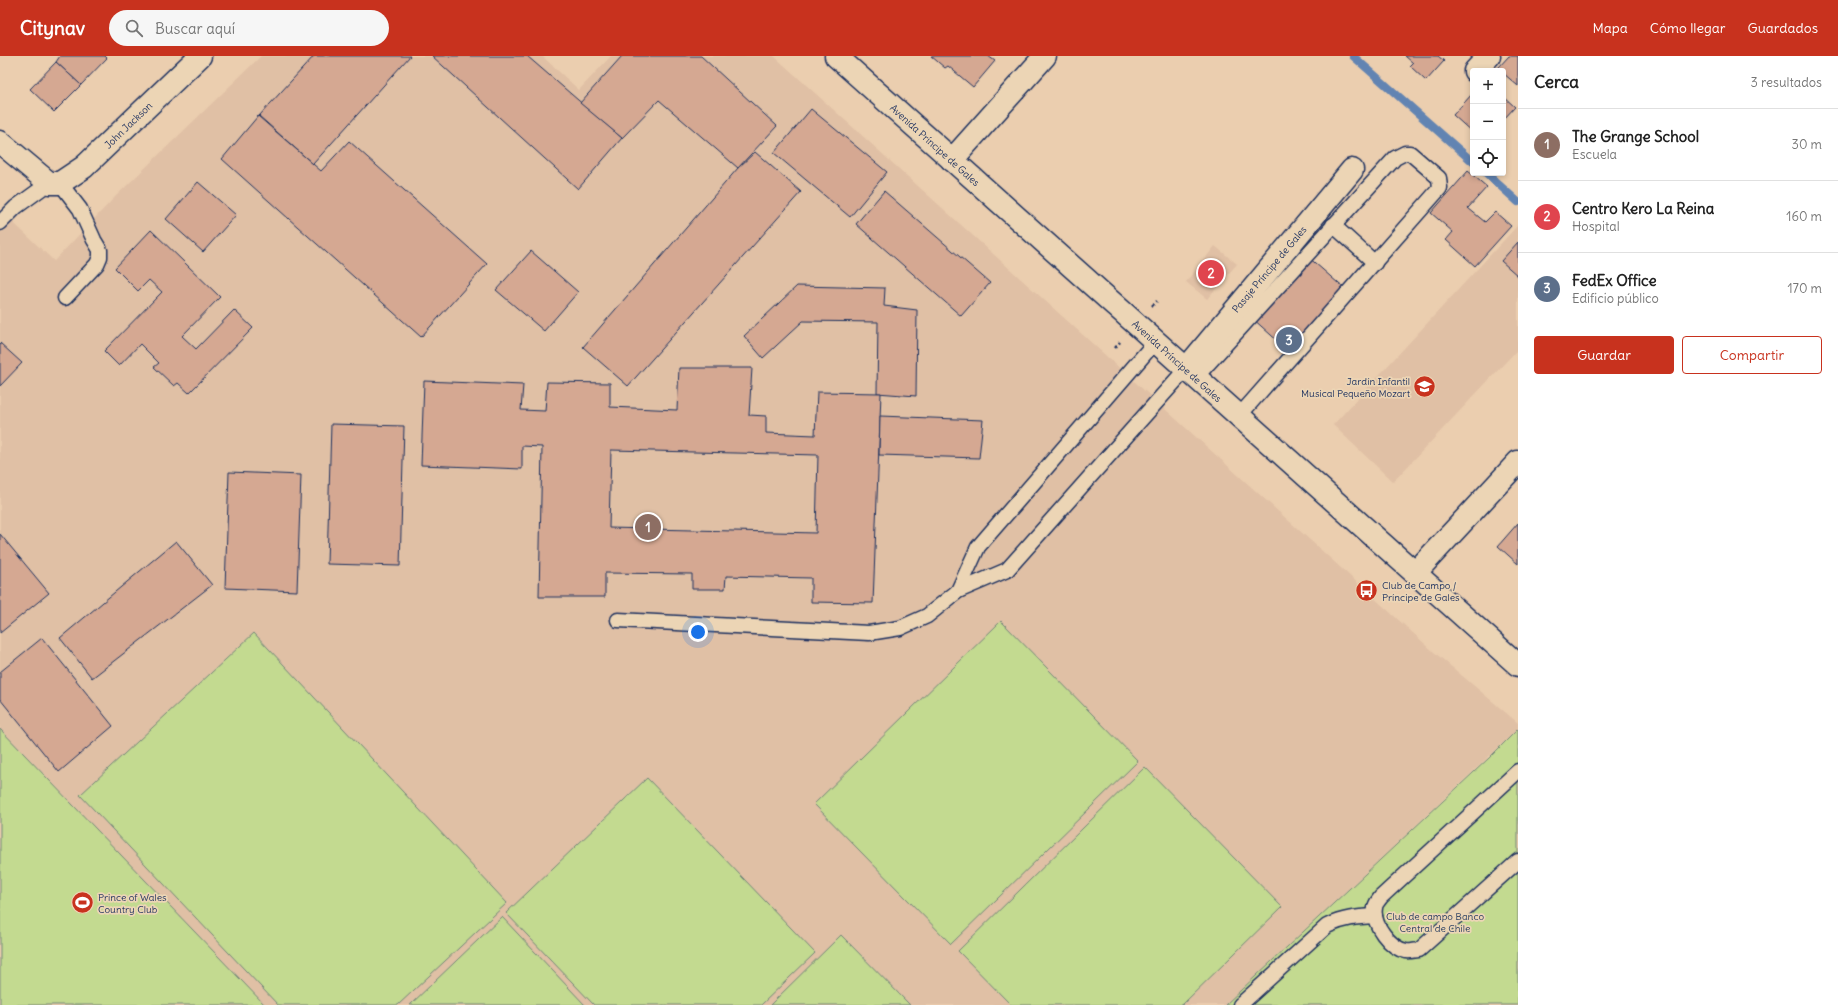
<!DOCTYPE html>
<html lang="es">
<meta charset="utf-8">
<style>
body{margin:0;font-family:Delius,sans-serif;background:#f6f6f6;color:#222}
.controls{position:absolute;right:12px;top:12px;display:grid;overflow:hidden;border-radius:4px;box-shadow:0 2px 6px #0003}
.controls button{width:36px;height:36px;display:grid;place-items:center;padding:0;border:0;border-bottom:1px solid #e0e0e0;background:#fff;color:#222;font:20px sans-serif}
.you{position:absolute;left:698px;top:576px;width:14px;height:14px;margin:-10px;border:3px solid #fff;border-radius:50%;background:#1a73e8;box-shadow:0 0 0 6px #1a73e833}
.badge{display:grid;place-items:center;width:26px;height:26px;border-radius:50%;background:#c8321e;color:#fff;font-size:13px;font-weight:700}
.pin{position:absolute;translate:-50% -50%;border:2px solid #fff;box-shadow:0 1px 4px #0006}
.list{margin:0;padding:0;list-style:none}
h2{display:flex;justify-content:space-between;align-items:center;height:52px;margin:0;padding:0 16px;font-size:17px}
h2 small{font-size:13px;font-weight:400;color:#767676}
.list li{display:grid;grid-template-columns:26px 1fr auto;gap:12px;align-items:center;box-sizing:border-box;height:72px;padding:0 16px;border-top:1px solid #e0e0e0}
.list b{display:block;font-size:15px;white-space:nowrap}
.list p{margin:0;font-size:13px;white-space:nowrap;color:#767676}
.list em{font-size:13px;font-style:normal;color:#767676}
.actions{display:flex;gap:8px;padding:12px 16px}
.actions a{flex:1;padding:9px 0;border:1px solid #c8321e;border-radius:4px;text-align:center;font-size:14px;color:#c8321e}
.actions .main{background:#c8321e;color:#fff}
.icon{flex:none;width:22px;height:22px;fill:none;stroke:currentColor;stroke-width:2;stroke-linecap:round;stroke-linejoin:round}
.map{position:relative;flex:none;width:1518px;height:949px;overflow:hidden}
header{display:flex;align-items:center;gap:24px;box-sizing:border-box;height:56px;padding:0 20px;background:#c8321e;color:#fff}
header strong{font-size:19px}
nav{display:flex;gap:22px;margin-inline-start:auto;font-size:14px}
.search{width:280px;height:36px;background:#f6f6f6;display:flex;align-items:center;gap:10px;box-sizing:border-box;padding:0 14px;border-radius:22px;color:#767676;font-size:15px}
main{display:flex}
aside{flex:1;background:#fff}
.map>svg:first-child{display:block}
</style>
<header>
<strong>Citynav</strong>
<div class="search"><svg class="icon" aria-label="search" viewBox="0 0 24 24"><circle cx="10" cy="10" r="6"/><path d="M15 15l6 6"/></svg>Buscar aquí</div>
<nav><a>Mapa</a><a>Cómo llegar</a><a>Guardados</a></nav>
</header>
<main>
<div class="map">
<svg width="1518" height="949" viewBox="0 0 1518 949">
<rect width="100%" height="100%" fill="#ebceaf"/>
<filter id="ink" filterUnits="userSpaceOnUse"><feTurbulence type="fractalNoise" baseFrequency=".025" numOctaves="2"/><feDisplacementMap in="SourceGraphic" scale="8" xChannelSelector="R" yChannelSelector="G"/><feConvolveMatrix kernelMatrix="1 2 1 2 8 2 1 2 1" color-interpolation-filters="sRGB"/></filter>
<g filter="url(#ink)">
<g fill="#e0c0a5">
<polygon points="261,0 542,0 579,34 611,0 774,0 1434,596 1518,667 1518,673 1225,949 265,949 0,673 0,154 54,205 116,140"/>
<polygon points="1518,169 1518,293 1393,426 1333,369"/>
<polygon points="1215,190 1237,208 1207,243 1186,226"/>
</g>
<g fill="#c3da90" stroke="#6f8477">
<polygon points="1001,565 1138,705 951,888 814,748"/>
<polygon points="254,577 507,847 398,949 278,949 80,739"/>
<polygon points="0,673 265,949 0,949"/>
<polygon points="1518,673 1518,949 1225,949 1489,702"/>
<polygon points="1145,711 1282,851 1182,949 1011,949 958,895"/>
<polygon points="647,722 815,897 761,949 594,949 506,857"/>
<polygon points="502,861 585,949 410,949"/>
<polygon points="841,879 910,949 770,949"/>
</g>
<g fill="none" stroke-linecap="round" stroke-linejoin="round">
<g stroke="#6284b2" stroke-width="8">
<polyline points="1353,0 1473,106"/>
<polyline points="1486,117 1518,146"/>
</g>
</g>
<g fill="#d5a892" stroke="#1b2f5e" fill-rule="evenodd">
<polygon points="60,0 105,0 107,2 81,29 56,6"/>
<polygon points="314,0 410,0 313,108 259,60"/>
<polygon points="432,0 527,0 622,82 578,133"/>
<polygon points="622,0 701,0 777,70 738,112 659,44 622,82 580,47"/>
<polygon points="931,0 988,0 995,5 973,31 948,10 945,12"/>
<polygon points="1405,0 1438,0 1444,5 1426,25 1410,10 1413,7"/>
<polygon points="1509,0 1518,0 1518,30 1503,17 1503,15 1498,12"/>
<polygon points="56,6 81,29 54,56 30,33"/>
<polygon points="1473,37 1473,77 1453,59"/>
<polygon points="1503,40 1515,51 1503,64"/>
<polygon points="811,53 887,116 850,161 774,97"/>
<polygon points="258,60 321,115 349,85 487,208 421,281 222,103"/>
<polygon points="755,96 801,136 628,330 583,291 738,112"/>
<polygon points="1468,115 1487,131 1468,152 1485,166 1495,156 1511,170 1475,210 1446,184 1453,176 1431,157"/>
<polygon points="198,126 236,159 203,196 166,163"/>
<polygon points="884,135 990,227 961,260 856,168"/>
<polygon points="151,174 220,241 182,280 196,293 234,254 253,272 189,337 178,327 174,330 154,311 159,307 140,288 119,310 104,295 162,236 149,224 138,235 115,212"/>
<polygon points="1518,186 1518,220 1501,205"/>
<polygon points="531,195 578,236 544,275 496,234"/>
<polygon points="1307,200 1346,234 1290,296 1252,262"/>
<polygon points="797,230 885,232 884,250 917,254 916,340 877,337 878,266 803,265 763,302 744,280"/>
<polygon points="0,287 22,307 0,330"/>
<path d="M679 312H752L749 359 766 360V377L815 379 817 336 881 337 873 547 811 546V522L726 520 725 533H692V518L605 517V541H539L542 391 522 390V413L421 409 424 325 523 329 521 354 545 355 547 326 610 327V351L677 354ZM611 394 818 399 816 477 609 472Z"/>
<polygon points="880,360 983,364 979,402 879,399"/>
<polygon points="331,368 404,370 400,510 327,508"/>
<polygon points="229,416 301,419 297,535 225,532"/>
<polygon points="1518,467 1518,508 1498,490"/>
<polygon points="0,478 49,537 0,577"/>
<polygon points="176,485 212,529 92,622 60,582"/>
<polygon points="42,582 113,670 59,716 0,643 0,616"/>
</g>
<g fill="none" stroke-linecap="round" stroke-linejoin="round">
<defs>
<g id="lane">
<polyline points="60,127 80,153 94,184 100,194 100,201 97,208 65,242"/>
<polyline points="0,167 16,151 49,127"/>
<polyline points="1333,169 1375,207"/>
<polyline points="1196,321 1395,102 1405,97 1410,97 1439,122 1440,132 1239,360"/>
<polyline points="958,535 978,491 1156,285"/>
<polyline points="618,564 869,577 900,572 927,560 958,535 1007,514 1186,313"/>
<path d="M1518 715 1381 841C1379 844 1375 848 1375 852 1372 868 1390 892 1406 895 1410 896 1415 894 1419 894L1518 805"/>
<path d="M1240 949 1327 870C1343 862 1357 861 1375 860"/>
</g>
<g id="street">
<polyline points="1475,15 1489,0"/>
<polyline points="0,86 49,127 60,127 84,111 200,0"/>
<polyline points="952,104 1045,0"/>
<polyline points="1186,313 1352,114"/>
<polyline points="1415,517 1518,406"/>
</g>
<polyline id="secondary" points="836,0 1518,609"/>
</defs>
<use href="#lane" stroke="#1b2f5e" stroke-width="17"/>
<use href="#street" stroke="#1b2f5e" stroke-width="25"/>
<use href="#secondary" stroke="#1b2f5e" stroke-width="25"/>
<g stroke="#1b2f5e" stroke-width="2.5" stroke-dasharray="3 3" stroke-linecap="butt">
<polyline points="1152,250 1157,245"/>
<polyline points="1115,292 1120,286"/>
</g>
<use href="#lane" stroke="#ecd5b5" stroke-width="14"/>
<use href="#street" stroke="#ecd5b5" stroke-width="22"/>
<use href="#secondary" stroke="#ecd5b5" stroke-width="22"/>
</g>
</g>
<defs>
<symbol id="school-disc" viewBox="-11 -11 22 22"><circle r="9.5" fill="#c8321e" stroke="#ecd5b5"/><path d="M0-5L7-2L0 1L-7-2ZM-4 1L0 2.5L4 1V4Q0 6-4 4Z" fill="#fff"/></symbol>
<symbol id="bus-disc" viewBox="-11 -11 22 22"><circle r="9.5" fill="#c8321e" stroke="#ecd5b5"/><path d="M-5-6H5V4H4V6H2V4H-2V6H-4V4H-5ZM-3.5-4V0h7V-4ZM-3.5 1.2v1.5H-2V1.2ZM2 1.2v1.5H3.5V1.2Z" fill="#fff"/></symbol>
<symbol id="stadium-disc" viewBox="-11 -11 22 22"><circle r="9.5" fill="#c8321e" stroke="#ecd5b5"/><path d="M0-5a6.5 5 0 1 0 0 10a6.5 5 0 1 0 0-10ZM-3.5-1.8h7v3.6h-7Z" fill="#fff"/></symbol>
</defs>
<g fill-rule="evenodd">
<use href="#school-disc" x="1412" y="318" width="25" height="25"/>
<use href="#bus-disc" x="1354" y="522" width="25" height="25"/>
<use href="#stadium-disc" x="70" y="834" width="25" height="25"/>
</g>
<g text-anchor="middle" stroke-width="3.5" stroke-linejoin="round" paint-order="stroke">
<g font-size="10" fill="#1b2f5e" stroke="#ecd5b5">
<text transform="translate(128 69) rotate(-44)" y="4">John Jackson</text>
<text transform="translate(935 89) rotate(42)" y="4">Avenida Príncipe de Gales</text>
<text transform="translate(1269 213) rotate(-50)" y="4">Pasaje Príncipe de Gales</text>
<text transform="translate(1177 305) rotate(42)" y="4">Avenida Príncipe de Gales</text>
</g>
<g font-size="10" fill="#1b2f5e" stroke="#ecd5b5" text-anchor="start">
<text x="1410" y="329" text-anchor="end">Jardín Infantil<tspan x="1410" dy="12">Musical Pequeño Mozart</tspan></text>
<text x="1382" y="533">Club de Campo /<tspan x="1382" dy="12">Príncipe de Gales</tspan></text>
<text x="98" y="845">Prince of Wales<tspan x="98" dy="12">Country Club</tspan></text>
</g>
<g font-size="10" fill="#2c4063" stroke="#ecd5b5">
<text x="1435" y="864">Club de campo Banco<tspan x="1435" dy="12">Central de Chile</tspan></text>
</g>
</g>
</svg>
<div class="controls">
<button>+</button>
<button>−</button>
<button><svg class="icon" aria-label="locate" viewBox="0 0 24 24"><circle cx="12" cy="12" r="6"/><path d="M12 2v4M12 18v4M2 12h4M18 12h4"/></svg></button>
</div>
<div class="you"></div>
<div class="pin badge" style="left:648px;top:471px;background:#8d6e63">1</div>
<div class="pin badge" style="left:1211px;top:217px;background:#e0444e">2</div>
<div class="pin badge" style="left:1289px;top:284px;background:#5c6f8a">3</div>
</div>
<aside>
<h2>Cerca<small>3 resultados</small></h2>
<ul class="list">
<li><span class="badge" style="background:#8d6e63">1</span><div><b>The Grange School</b><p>Escuela</p></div><em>30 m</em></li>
<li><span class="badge" style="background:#e0444e">2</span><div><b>Centro Kero La Reina</b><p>Hospital</p></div><em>160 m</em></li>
<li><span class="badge" style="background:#5c6f8a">3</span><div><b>FedEx Office</b><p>Edificio público</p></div><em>170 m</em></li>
</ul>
<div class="actions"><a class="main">Guardar</a><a>Compartir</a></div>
</aside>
</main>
